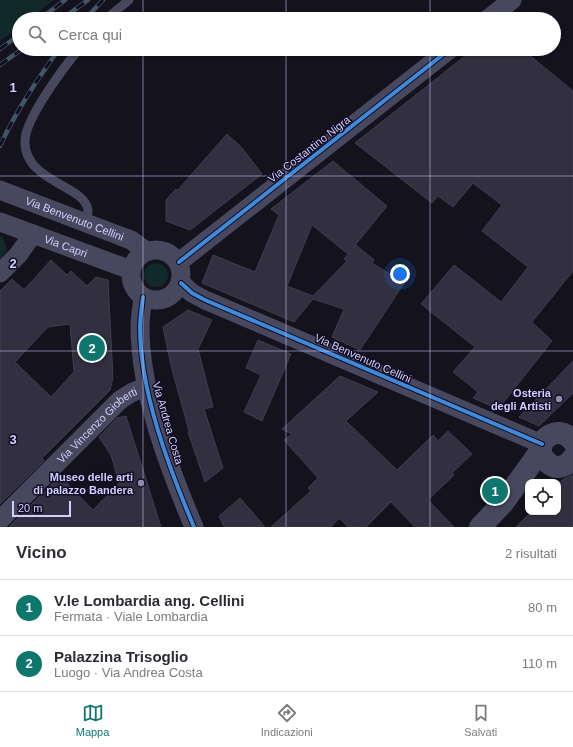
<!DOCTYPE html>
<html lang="it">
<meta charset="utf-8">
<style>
body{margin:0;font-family:Arial,sans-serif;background:#f7f7f7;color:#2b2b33}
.controls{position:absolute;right:12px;bottom:12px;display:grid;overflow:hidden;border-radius:8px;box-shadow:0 1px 3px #0004}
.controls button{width:36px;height:36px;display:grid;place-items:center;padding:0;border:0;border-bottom:1px solid #e1e1e2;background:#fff;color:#2b2b33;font:20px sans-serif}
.scale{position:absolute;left:12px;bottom:10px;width:59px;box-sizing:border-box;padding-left:4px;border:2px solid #d2ceff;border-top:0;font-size:11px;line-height:14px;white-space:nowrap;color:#d2ceff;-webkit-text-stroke:3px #100d22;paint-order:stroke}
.you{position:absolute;left:400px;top:274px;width:14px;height:14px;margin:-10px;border:3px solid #fff;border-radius:50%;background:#1a73e8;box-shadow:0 0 0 6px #1a73e833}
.badge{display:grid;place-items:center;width:26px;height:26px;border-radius:50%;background:#0f766e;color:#fff;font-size:13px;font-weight:700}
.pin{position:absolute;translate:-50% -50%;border:2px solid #fff;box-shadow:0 1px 4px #0006}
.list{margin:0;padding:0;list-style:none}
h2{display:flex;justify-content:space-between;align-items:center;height:52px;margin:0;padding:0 16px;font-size:17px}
h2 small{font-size:13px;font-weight:400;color:#7c7c81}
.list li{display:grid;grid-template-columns:26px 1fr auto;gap:12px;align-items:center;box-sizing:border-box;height:56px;padding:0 16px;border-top:1px solid #e1e1e2}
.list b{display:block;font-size:15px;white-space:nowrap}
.list p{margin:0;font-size:13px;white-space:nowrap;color:#7c7c81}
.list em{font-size:13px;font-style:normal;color:#7c7c81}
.icon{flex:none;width:22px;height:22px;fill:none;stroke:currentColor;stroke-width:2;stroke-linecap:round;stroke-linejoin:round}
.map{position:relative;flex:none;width:573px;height:527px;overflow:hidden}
.search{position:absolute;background:#fff;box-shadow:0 1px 3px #0004;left:12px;right:12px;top:12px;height:44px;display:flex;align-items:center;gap:10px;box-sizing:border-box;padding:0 14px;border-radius:22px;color:#7c7c81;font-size:15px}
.sheet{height:164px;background:#fff}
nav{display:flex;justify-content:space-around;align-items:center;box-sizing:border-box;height:56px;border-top:1px solid #e1e1e2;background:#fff;font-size:11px;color:#7c7c81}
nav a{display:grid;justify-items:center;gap:2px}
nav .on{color:#0f766e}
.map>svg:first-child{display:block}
</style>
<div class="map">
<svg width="573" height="527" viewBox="0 0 573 527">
<rect width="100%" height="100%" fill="#14121d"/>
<g fill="#112928">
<polygon points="0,0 54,0 29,19 19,19 19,27 0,41"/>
<polygon points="0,236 3,237 7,250 0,258"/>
<circle cx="156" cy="275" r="12"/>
</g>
<g fill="#323040" stroke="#3e3c51" fill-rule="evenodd">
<polygon points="474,49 522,49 573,91 573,271 532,322 552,341 498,409 473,398 478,392 453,372 475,347 421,304 454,265 501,302 528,267 482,231 502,205 473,183 453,207 438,196 432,203 355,143"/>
<polygon points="227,134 242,148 262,174 190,230 166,221 166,200 176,189 177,191"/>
<polygon points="333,161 387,206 348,254 312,225 287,286 313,296 347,261 344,259 356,245 374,260 372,263 404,283 360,350 332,337 344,309 313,299 294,322 202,283 213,255 255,272 279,215 271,209"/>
<path d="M51 260 67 275 71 271 87 286 96 277 108 280 113 378 110 390 42 458 44 461 0 504V291L12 279 24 290ZM70 324 74 372 51 397 15 362 48 327Z"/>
<polygon points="188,310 212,320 198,349 213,407 204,409 223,468 205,482 188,432 189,431 171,366 163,327"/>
<polygon points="258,340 291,354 262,421 244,412 261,375 246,368"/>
<polygon points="573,361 573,393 539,426 519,417"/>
<polygon points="340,376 378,392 346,421 397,470 433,435 438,441 448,431 472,454 452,473 454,475 428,500 454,527 415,527 391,502 366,527 348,527 339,518 331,527 271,527 311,491 308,488 318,478 284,440 292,434 282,429"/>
<polygon points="126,416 161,527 9,527 60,476 93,510 119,483 111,455 99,437 117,418"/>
<polygon points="573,475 573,527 516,527 531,512 558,512 558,484 565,478"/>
<polygon points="240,498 265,527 224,527 219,516"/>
</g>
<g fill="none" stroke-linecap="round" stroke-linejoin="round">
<g stroke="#47475e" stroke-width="9">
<polyline points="106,19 129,0"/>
<path d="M79 49C64 67 25 119 25 141 24 182 85 185 88 210 88 214 87 219 87 222"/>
</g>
<g stroke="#47475e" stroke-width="19">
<polyline points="488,19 512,0"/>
<path id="s1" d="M0 190 115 234 131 240 146 251"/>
<path id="s2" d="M0 222 131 270"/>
<circle cx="156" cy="275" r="25"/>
<polyline points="179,262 450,49"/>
<polyline points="0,273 18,255 33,234"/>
<polyline points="181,283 192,293 205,300 542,444"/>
<path d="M143 297C142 306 140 317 140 327 140 392 169 468 194 527"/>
<path id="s3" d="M0 520 120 400 131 393 147 386"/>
</g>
<g stroke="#47475e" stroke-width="22">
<path d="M573 441C557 420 529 445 546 461 549 464 553 467 557 467 564 467 570 463 573 458"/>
<polyline points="480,527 503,503 541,450"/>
</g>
<defs>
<g id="rail">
<polyline points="40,19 65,0"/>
<polyline points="62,19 88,0"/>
<polyline points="85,19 103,0"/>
<polyline points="0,49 19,35"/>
<polyline points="0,65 22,49"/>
<path d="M0 146C16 111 37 80 59 49"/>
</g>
</defs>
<use href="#rail" stroke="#3f5767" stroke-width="4.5"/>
<use href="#rail" stroke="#100d22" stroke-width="3" stroke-dasharray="9" stroke-linecap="butt"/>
<defs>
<g id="cycleway">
<polyline points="179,262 450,49"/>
<polyline points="181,283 192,293 205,300 542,444"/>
<path d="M143 297C142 306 140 317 140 327 140 392 169 468 194 527"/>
</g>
</defs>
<use href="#cycleway" stroke="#100d22" stroke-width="6"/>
<use href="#cycleway" stroke="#408adc" stroke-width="4"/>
</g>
<path fill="none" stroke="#d2ceff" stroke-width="1" stroke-opacity="0.55" d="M143 0V19M286 0V19M430 0V19M143 49V527M286 49V527M430 49V527M0 176H573M0 351H573"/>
<g fill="#908cb0" stroke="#100d22" stroke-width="1.5">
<circle cx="559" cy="399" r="4"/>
<circle cx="141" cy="483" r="4"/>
</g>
<g text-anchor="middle" stroke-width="3" stroke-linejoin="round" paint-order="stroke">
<g font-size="11" fill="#d2ceff" stroke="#100d22">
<text transform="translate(309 149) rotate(-38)" y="4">Via Costantino Nigra</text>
<text dy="4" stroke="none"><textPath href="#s1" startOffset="80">Via Benvenuto Cellini</textPath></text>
<text dy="4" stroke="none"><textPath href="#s2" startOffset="70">Via Capri</textPath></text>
<text transform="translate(363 358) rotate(24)" y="4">Via Benvenuto Cellini</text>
<text transform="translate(168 423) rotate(74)" y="4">Via Andrea Costa</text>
<text dy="4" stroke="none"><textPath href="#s3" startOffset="136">Via Vincenzo Gioberti</textPath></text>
</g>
<g font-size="11" font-weight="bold" fill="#d2ceff" stroke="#100d22" text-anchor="end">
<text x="551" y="397">Osteria<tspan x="551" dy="13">degli Artisti</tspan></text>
<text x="133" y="481">Museo delle arti<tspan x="133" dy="13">di palazzo Bandera</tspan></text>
</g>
</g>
<g font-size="13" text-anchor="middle" font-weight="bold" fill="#d2ceff" stroke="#100d22" stroke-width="3" stroke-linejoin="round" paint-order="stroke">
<text x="13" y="92">1</text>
<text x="13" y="268">2</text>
<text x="13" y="444">3</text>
</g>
</svg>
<div class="controls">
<button><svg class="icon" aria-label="locate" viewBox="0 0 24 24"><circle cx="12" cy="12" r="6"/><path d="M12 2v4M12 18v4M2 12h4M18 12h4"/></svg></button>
</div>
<div class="scale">20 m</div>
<div class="you"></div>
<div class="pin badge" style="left:495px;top:491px">1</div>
<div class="pin badge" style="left:92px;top:348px">2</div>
<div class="search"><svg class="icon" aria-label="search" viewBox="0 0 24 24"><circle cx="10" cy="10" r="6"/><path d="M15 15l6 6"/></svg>Cerca qui</div>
</div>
<section class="sheet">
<h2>Vicino<small>2 risultati</small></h2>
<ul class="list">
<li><span class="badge">1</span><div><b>V.le Lombardia ang. Cellini</b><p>Fermata · Viale Lombardia</p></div><em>80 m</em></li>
<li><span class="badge">2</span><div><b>Palazzina Trisoglio</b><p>Luogo · Via Andrea Costa</p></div><em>110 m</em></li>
</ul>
</section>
<nav>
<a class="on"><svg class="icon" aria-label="map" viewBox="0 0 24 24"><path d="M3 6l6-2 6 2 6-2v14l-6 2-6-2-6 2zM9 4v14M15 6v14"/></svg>Mappa</a>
<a><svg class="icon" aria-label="directions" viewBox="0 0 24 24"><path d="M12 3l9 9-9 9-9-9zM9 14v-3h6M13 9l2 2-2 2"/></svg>Indicazioni</a>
<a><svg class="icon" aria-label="saved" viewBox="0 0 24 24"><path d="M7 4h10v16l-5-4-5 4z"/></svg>Salvati</a>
</nav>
